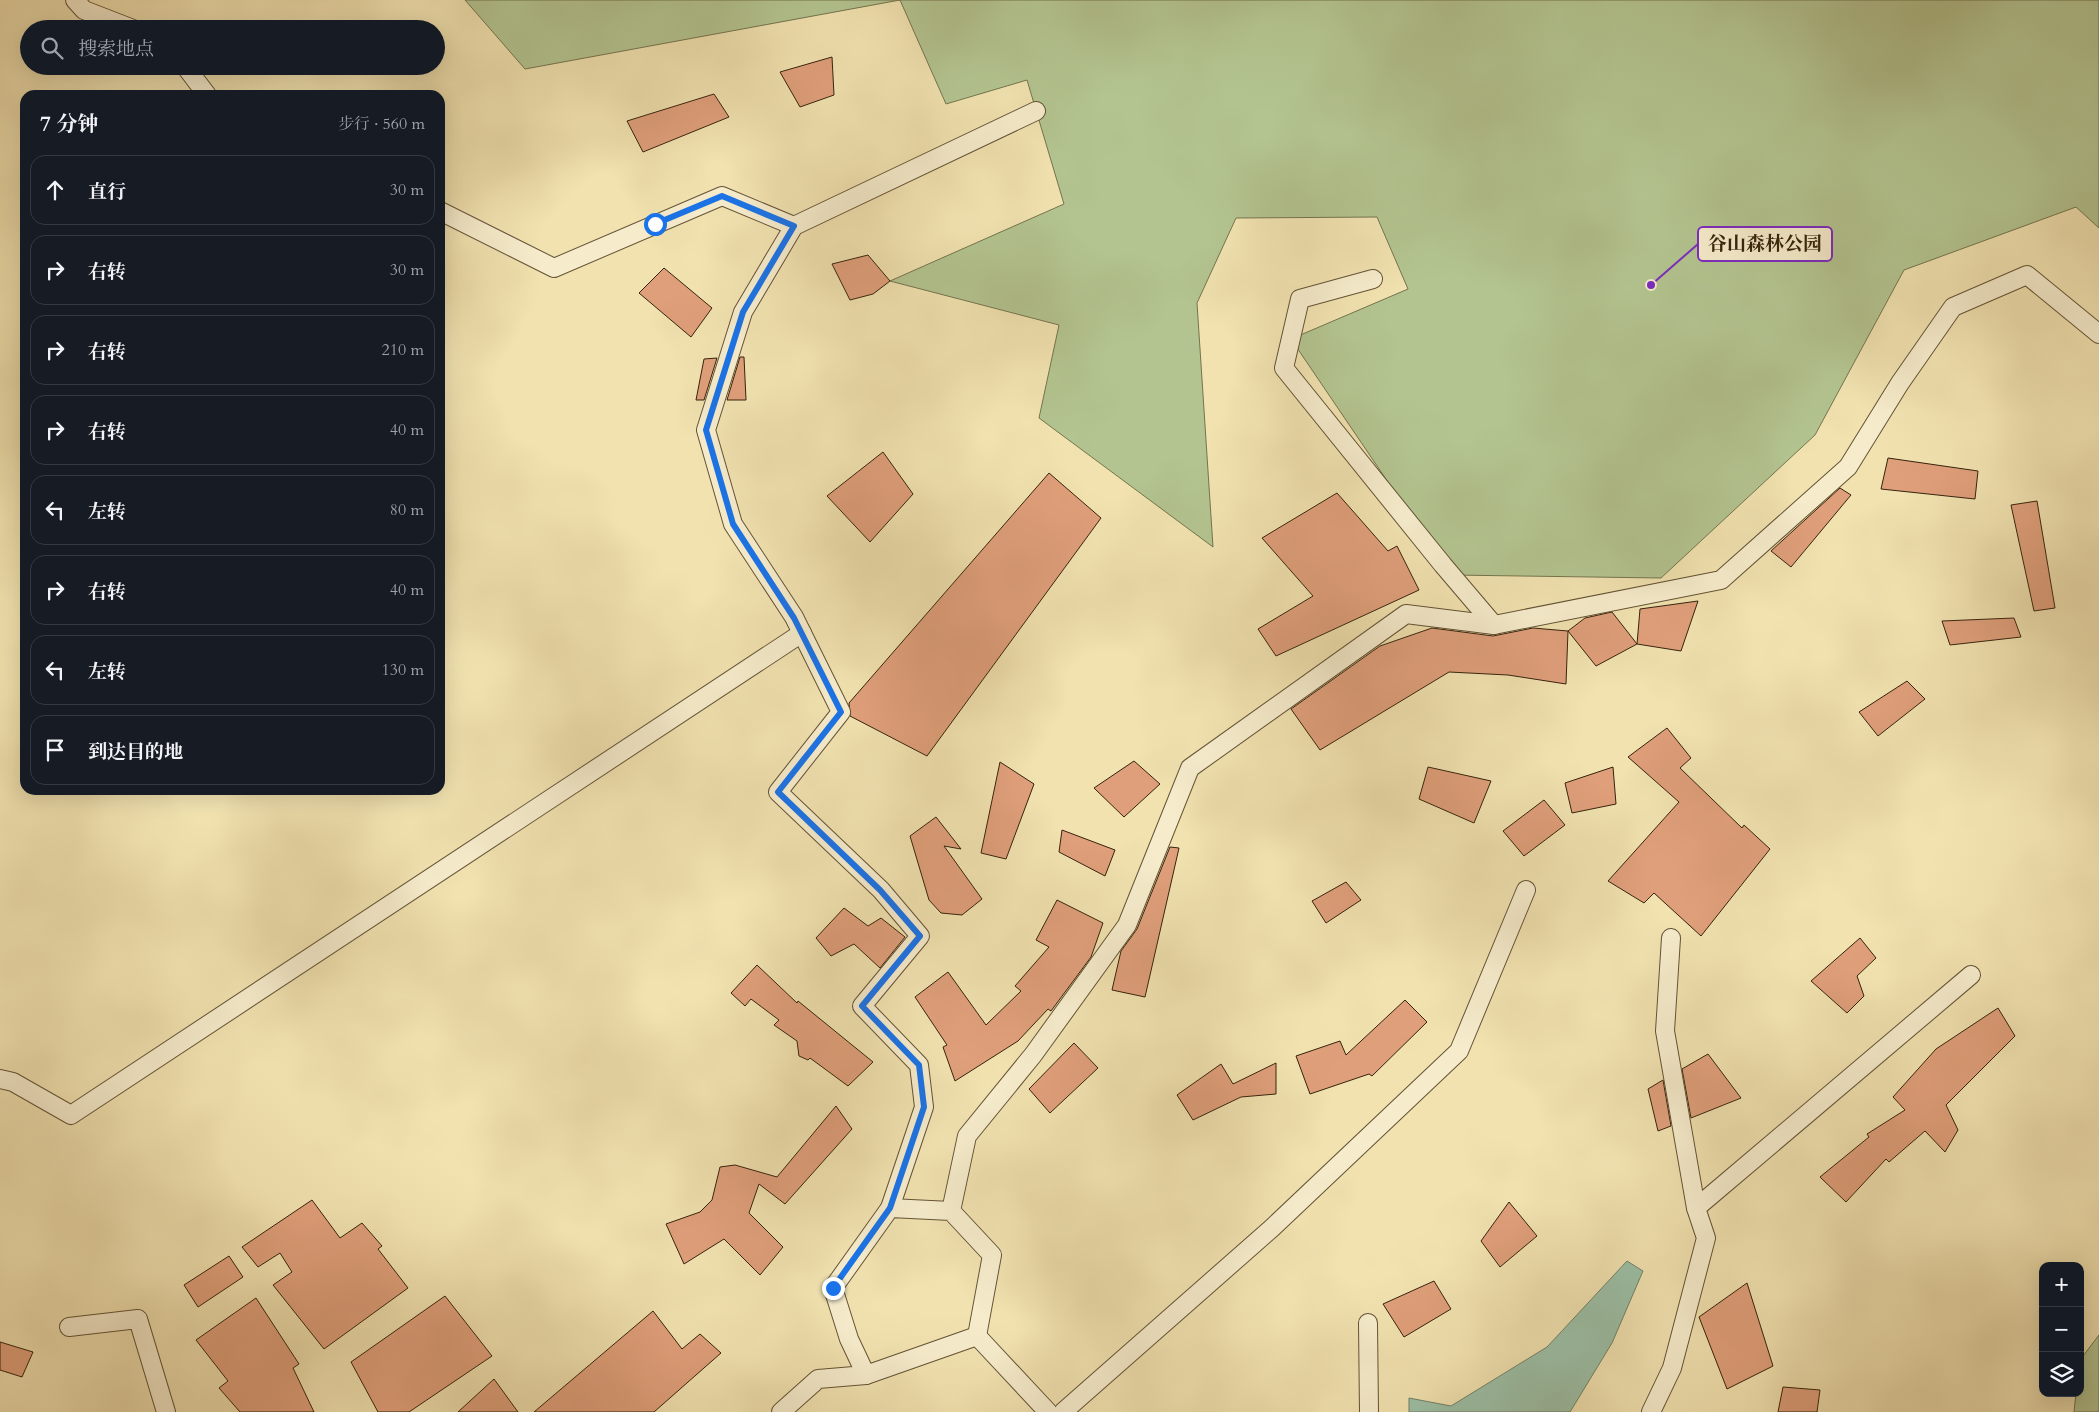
<!DOCTYPE html>
<html lang="zh">
<meta charset="utf-8">
<style>
body{margin:0;font-family:Cardo,"Noto Serif SC",serif;background:#20242c;color:#f1f3f6}
.controls{position:absolute;right:15px;bottom:15px;display:grid;overflow:hidden;border-radius:10px;box-shadow:0 5px 20px #0002}
.controls button{width:45px;height:45px;display:grid;place-items:center;padding:0;border:0;border-bottom:1px solid #363941;background:#171b24;color:#f1f3f6;font:25px sans-serif}
.stop{position:absolute;width:15px;height:15px;margin:-11px;border:4px solid #1a73e8;border-radius:50%;background:#fff}
.stop.end{background:#1a73e8;border-color:#fff;box-shadow:0 1px 5px #0008}
.list{margin:0;padding:0;list-style:none}
h2{display:flex;justify-content:space-between;align-items:center;height:65px;margin:0;padding:0 20px;font-size:21px}
h2 small{font-size:16px;font-weight:400;color:#9ea1a6}
.list li{display:grid;grid-template-columns:32px 1fr auto;gap:15px;align-items:center;box-sizing:border-box;height:70px;margin:0 10px 10px;padding:0 10px;border:1px solid #363941;border-radius:15px}
.list b{display:block;font-size:19px;white-space:nowrap}
.list em{font-size:16px;font-style:normal;color:#9ea1a6}
.icon{flex:none;width:28px;height:28px;fill:none;stroke:currentColor;stroke-width:2;stroke-linecap:round;stroke-linejoin:round}
.map{position:relative;flex:none;width:2099px;height:1412px;overflow:hidden}
.search{position:absolute;background:#171b24;box-shadow:0 5px 20px #0002;left:20px;top:20px;width:425px;height:55px;display:flex;align-items:center;gap:12px;box-sizing:border-box;padding:0 18px;border-radius:28px;color:#9ea1a6;font-size:19px}
.panel{position:absolute;background:#171b24;box-shadow:0 5px 20px #0002;left:20px;top:90px;width:425px;height:705px;border-radius:15px}
.map>svg:first-child{display:block}
</style>
<div class="map">
<svg width="2099" height="1412" viewBox="0 0 2099 1412">
<rect width="100%" height="100%" fill="#f1e2b0"/>
<filter id="stains"><feTurbulence type="fractalNoise" baseFrequency=".004" numOctaves="4"/><feColorMatrix values="0 0 0 0 .2 0 0 0 0 .09 0 0 0 0 .02 0 0 0 .5 -.17"/></filter>
<radialGradient id="worn" r=".72"><stop offset=".6" stop-color="#630" stop-opacity="0"/><stop offset="1" stop-color="#630" stop-opacity=".3"/></radialGradient>
<g fill="#b3c490" stroke="#74744e">
<polygon points="465,0 900,0 525,69"/>
<polygon points="900,0 2099,0 2099,228 2076,207 1904,270 1815,435 1661,578 1451,575 1291,339 1408,289 1377,217 1236,218 1197,303 1213,547 1039,418 1059,325 890,281 1064,204 1027,80 946,104"/>
<polygon points="2099,1335 2099,1412 2074,1412 2076,1393 2080,1393 2080,1360"/>
</g>
<polygon fill="#9cbfa6" stroke="#738168" points="1627,1261 1643,1271 1612,1343 1570,1412 1409,1412 1409,1398 1451,1406 1547,1347"/>
<g fill="#df9f7a" stroke="#35230c">
<polygon points="832,57 834,95 800,107 780,72"/>
<polygon points="714,94 729,117 643,152 627,121"/>
<polygon points="868,255 890,281 873,294 850,300 832,264"/>
<polygon points="664,268 712,308 691,337 639,293"/>
<polygon points="740,357 744,357 746,400 727,400"/>
<polygon points="717,358 704,400 696,400 704,359"/>
<polygon points="883,452 913,494 870,542 827,496"/>
<polygon points="1888,458 1978,471 1975,499 1881,489"/>
<polygon points="1049,473 1101,518 927,756 850,716 849,703"/>
<polygon points="1840,488 1851,495 1791,567 1771,551"/>
<polygon points="1337,493 1388,551 1397,546 1419,590 1276,656 1258,629 1313,596 1262,538"/>
<polygon points="2037,501 2055,608 2034,611 2011,505"/>
<polygon points="1698,601 1681,651 1637,644 1640,609"/>
<polygon points="1612,612 1637,644 1596,666 1568,631 1585,618"/>
<polygon points="2014,618 2021,637 1950,645 1942,621"/>
<polygon points="1432,628 1493,636 1533,628 1568,631 1566,684 1508,675 1449,672 1320,750 1291,709 1380,646"/>
<polygon points="1907,681 1925,699 1878,736 1859,712"/>
<polygon points="1667,728 1691,758 1680,768 1742,828 1744,825 1770,849 1701,936 1654,893 1644,903 1608,881 1679,802 1628,757"/>
<polygon points="1134,761 1160,784 1124,817 1094,788"/>
<polygon points="1000,762 1034,784 1006,859 981,853"/>
<polygon points="1428,767 1491,781 1474,823 1419,799"/>
<polygon points="1613,767 1616,804 1572,813 1565,783"/>
<polygon points="1544,800 1565,825 1524,856 1503,831"/>
<polygon points="936,817 961,849 944,846 982,899 962,915 941,913 929,900 910,836"/>
<polygon points="1062,830 1115,850 1105,876 1059,852"/>
<polygon points="1170,847 1179,848 1145,997 1112,990 1121,951 1137,929"/>
<polygon points="1346,882 1361,900 1326,923 1312,901"/>
<polygon points="1057,900 1103,923 1091,957 1051,1011 1048,1009 1018,1041 955,1081 943,1047 947,1045 915,997 948,972 986,1025 1021,991 1015,986 1049,947 1036,940"/>
<polygon points="844,908 868,926 881,918 905,937 880,968 854,944 831,956 816,938"/>
<polygon points="1860,938 1876,958 1857,976 1864,996 1847,1013 1811,981"/>
<polygon points="757,965 797,1003 798,1001 873,1062 848,1086 810,1058 808,1060 799,1056 797,1041 774,1025 779,1020 751,999 745,1006 731,993"/>
<polygon points="1405,1000 1427,1022 1372,1076 1369,1074 1310,1094 1296,1056 1340,1041 1346,1055"/>
<polygon points="1998,1008 2015,1036 1946,1105 1958,1130 1945,1152 1925,1131 1889,1162 1886,1159 1846,1202 1820,1177 1869,1137 1867,1134 1905,1110 1893,1097 1936,1049"/>
<polygon points="1074,1043 1098,1068 1050,1113 1029,1089"/>
<polygon points="1708,1054 1741,1098 1691,1118 1682,1069"/>
<polygon points="1276,1063 1276,1094 1241,1097 1193,1120 1177,1095 1221,1064 1233,1084"/>
<polygon points="1663,1080 1671,1126 1658,1131 1648,1089"/>
<polygon points="836,1106 852,1129 785,1204 759,1184 749,1213 783,1247 760,1275 724,1239 684,1264 666,1224 700,1212 712,1200 720,1167 735,1165 777,1177"/>
<polygon points="312,1200 340,1238 362,1223 382,1246 378,1249 408,1288 324,1349 273,1285 292,1272 280,1253 258,1267 242,1247"/>
<polygon points="1509,1202 1537,1236 1500,1267 1481,1241"/>
<polygon points="229,1256 243,1277 198,1307 184,1285"/>
<polygon points="1434,1281 1451,1309 1404,1337 1383,1304"/>
<polygon points="1747,1283 1773,1366 1727,1389 1699,1317"/>
<polygon points="445,1296 492,1356 409,1412 378,1412 351,1362"/>
<polygon points="256,1298 299,1364 293,1368 314,1412 240,1412 219,1388 228,1381 196,1340"/>
<polygon points="653,1311 682,1349 700,1334 721,1353 654,1412 534,1412"/>
<polygon points="0,1342 33,1352 22,1377 0,1370"/>
<polygon points="494,1379 518,1412 458,1412"/>
<polygon points="1783,1387 1820,1390 1817,1412 1778,1412"/>
</g>
<g fill="none" stroke-linecap="round" stroke-linejoin="round">
<defs>
<g id="minor">
<polyline points="75,0 84,10 133,29"/>
<polyline points="185,66 207,95"/>
<polyline points="440,211 554,268 722,196 794,226"/>
<polyline points="1373,279 1300,299 1284,368 1443,565 1494,625 1721,580 1848,467 1900,383 1953,307 2027,275 2099,334"/>
<polyline points="1671,938 1665,1031 1696,1208"/>
<polyline points="0,1079 13,1082 71,1115 802,633"/>
<polyline points="890,1208 924,1107 919,1065 862,1006 920,936 881,890 778,792 841,712 794,617 733,524 706,430 743,312 794,226 1036,111"/>
<polyline points="951,1211 890,1208 833,1288 849,1339 866,1375 977,1336 992,1255 951,1211 967,1136 1033,1055 1127,925 1190,768 1406,614 1494,625"/>
<polyline points="1368,1323 1369,1412"/>
<polyline points="69,1327 138,1319 166,1412"/>
<polyline points="977,1336 1048,1412"/>
<polyline points="781,1412 818,1379 866,1375"/>
<polyline points="1063,1412 1272,1228 1459,1051 1526,890"/>
<polyline points="1651,1412 1672,1368 1706,1238 1696,1208 1971,975"/>
</g>
</defs>
<use href="#minor" stroke="#645335" stroke-width="20"/>
<use href="#minor" stroke="#f6eccc" stroke-width="18"/>
</g>
<g fill="none" stroke-linecap="round" stroke-linejoin="round">
<polyline stroke="#1a73e8" stroke-width="6" points="655,224 722,196 794,226 743,312 706,430 733,524 794,618 841,712 778,792 880,890 920,936 862,1006 919,1065 924,1107 890,1208 833,1288"/>
</g>
<path fill="none" stroke="#7b2cbf" stroke-width="2" d="M1651 285L1698 244"/>
<circle fill="#7b2cbf" stroke="#f6eccc" stroke-width="2" cx="1651" cy="285" r="5"/>
<rect fill="#f6eccc" stroke="#7b2cbf" stroke-width="2" x="1698" y="227" width="134" height="34" rx="5"/>
<g font-size="19" text-anchor="middle" font-weight="bold" fill="#35230c">
<text x="1765" y="250">谷山森林公园</text>
</g>
<rect width="100%" height="100%" filter="url(#stains)"/>
<rect width="100%" height="100%" fill="url(#worn)"/>
</svg>
<div class="controls">
<button>+</button>
<button>−</button>
<button><svg class="icon" aria-label="layers" viewBox="0 0 24 24"><path d="M12 4l9 5-9 5-9-5zM3 14l9 5 9-5"/></svg></button>
</div>
<div class="stop" style="left:655px;top:224px"></div>
<div class="stop end" style="left:833px;top:1288px"></div>
<div class="search"><svg class="icon" aria-label="search" viewBox="0 0 24 24"><circle cx="10" cy="10" r="6"/><path d="M15 15l6 6"/></svg>搜索地点</div>
<section class="panel">
<h2>7 分钟<small>步行 · 560 m</small></h2>
<ul class="list">
<li><svg class="icon" aria-label="ahead" viewBox="0 0 24 24"><path d="M12 20V5M6 11l6-6 6 6"/></svg><div><b>直行</b></div><em>30 m</em></li>
<li><svg class="icon" aria-label="right" viewBox="0 0 24 24"><path d="M7 20v-9h11M14 6l5 5-5 5"/></svg><div><b>右转</b></div><em>30 m</em></li>
<li><svg class="icon" aria-label="right" viewBox="0 0 24 24"><path d="M7 20v-9h11M14 6l5 5-5 5"/></svg><div><b>右转</b></div><em>210 m</em></li>
<li><svg class="icon" aria-label="right" viewBox="0 0 24 24"><path d="M7 20v-9h11M14 6l5 5-5 5"/></svg><div><b>右转</b></div><em>40 m</em></li>
<li><svg class="icon" aria-label="left" viewBox="0 0 24 24"><path d="M17 20v-9H6M10 6l-5 5 5 5"/></svg><div><b>左转</b></div><em>80 m</em></li>
<li><svg class="icon" aria-label="right" viewBox="0 0 24 24"><path d="M7 20v-9h11M14 6l5 5-5 5"/></svg><div><b>右转</b></div><em>40 m</em></li>
<li><svg class="icon" aria-label="left" viewBox="0 0 24 24"><path d="M17 20v-9H6M10 6l-5 5 5 5"/></svg><div><b>左转</b></div><em>130 m</em></li>
<li><svg class="icon" aria-label="arrive" viewBox="0 0 24 24"><path d="M6 21V4h12l-3 4 3 4H6"/></svg><div><b>到达目的地</b></div></li>
</ul>
</section>
</div>
